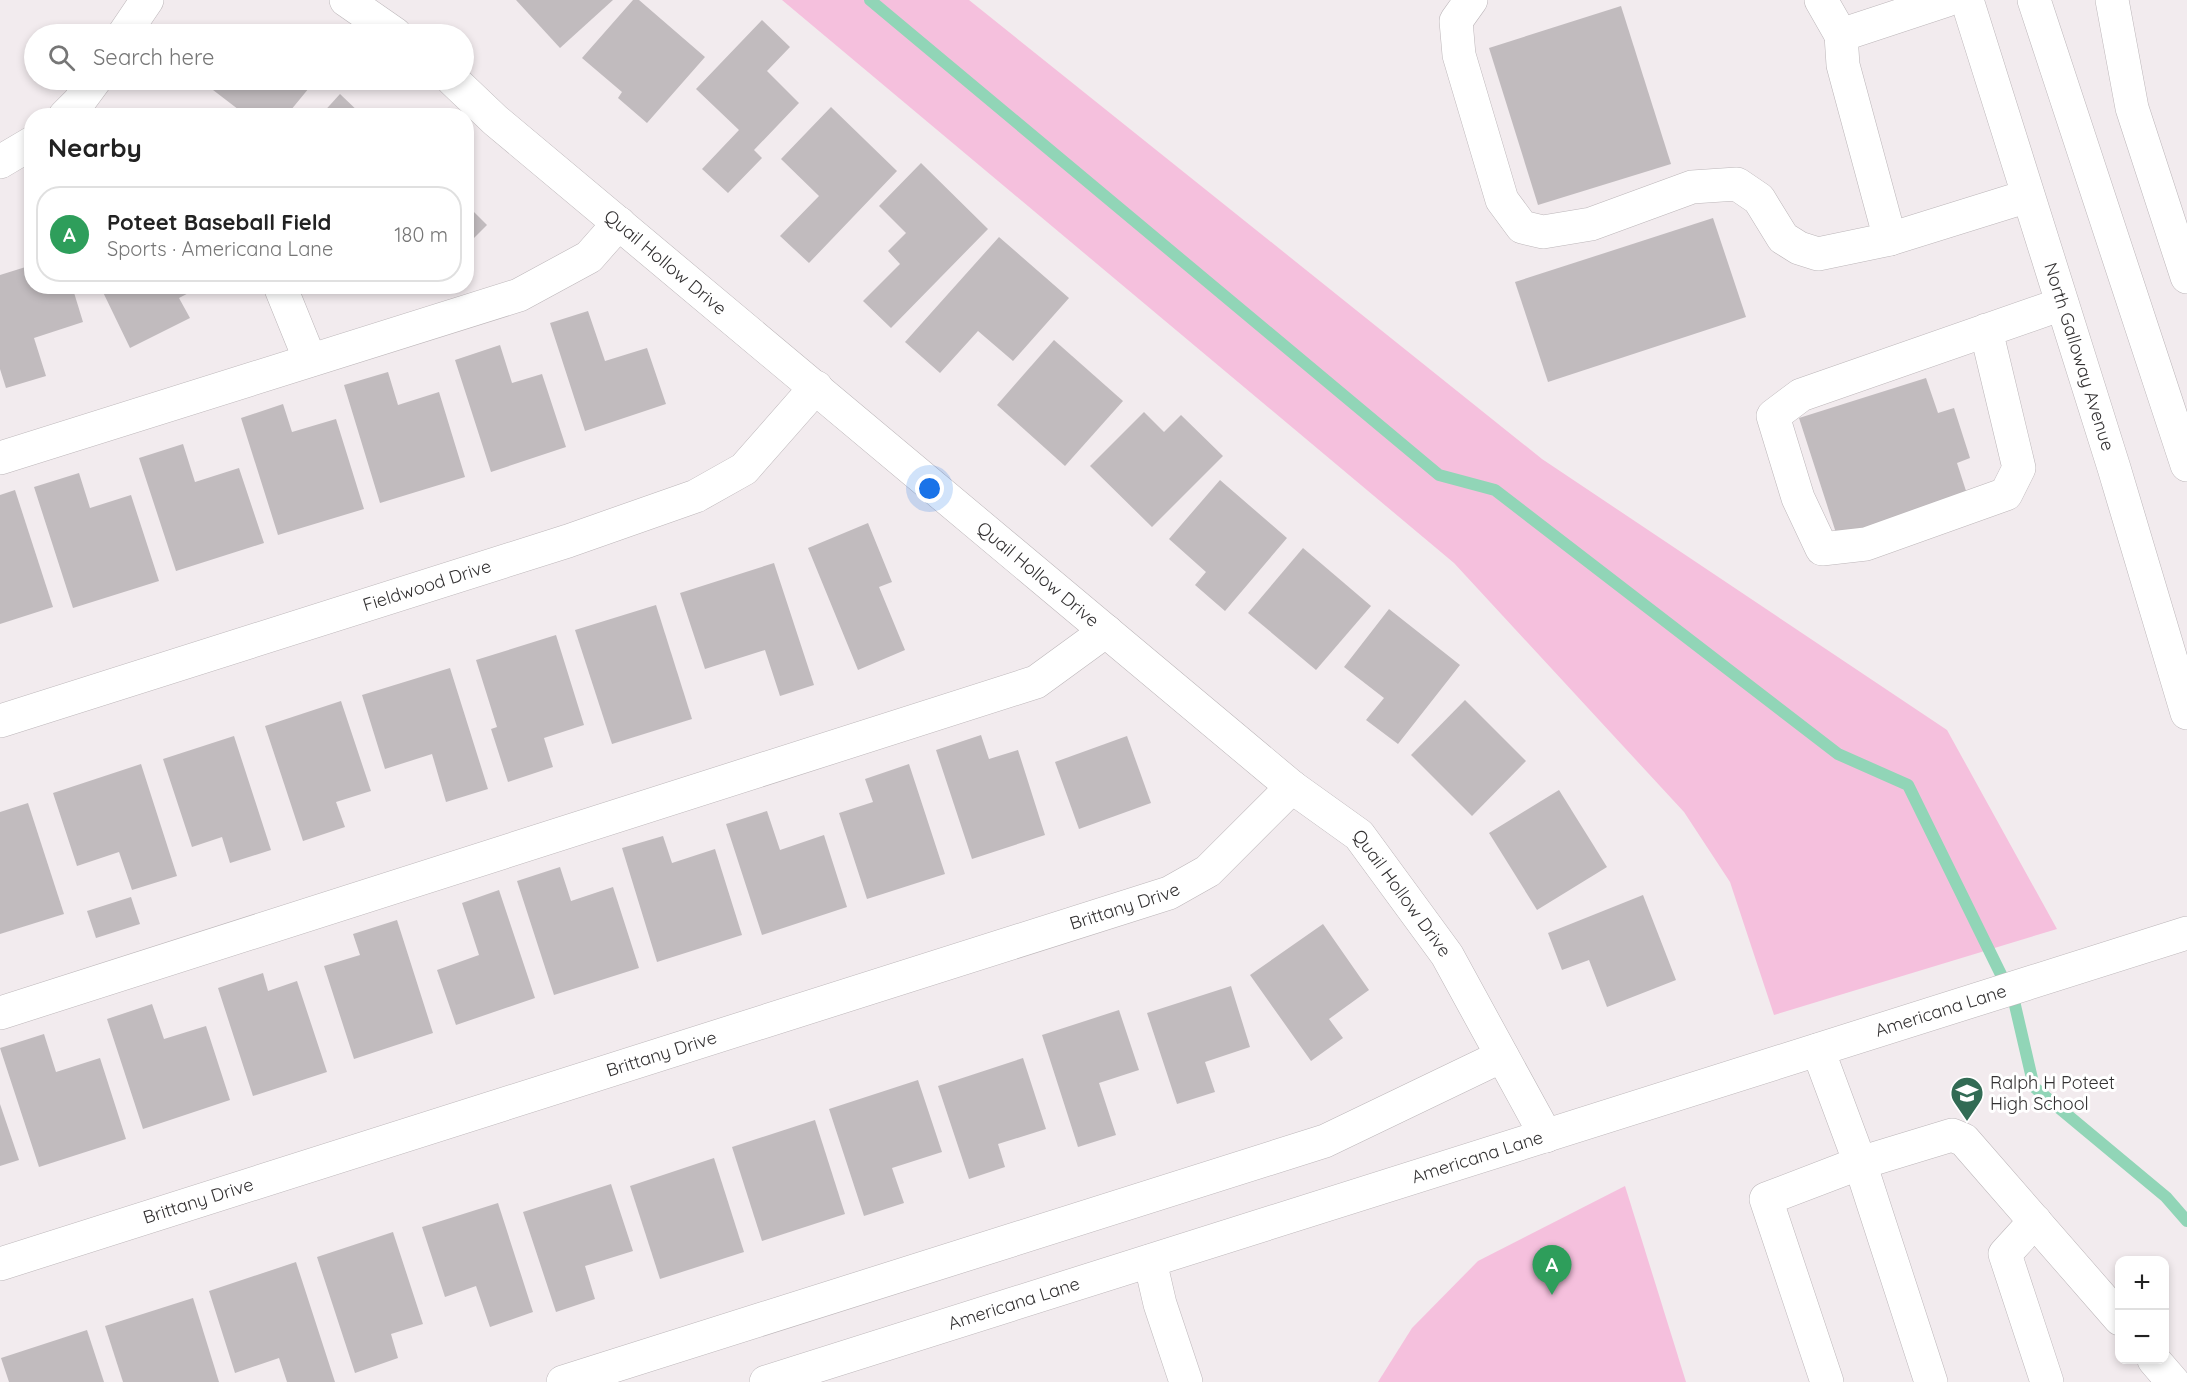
<!DOCTYPE html>
<meta charset="utf-8">
<style>
body{margin:0;font-family:Quicksand,sans-serif;background:#f6f6f6;color:#222}
.controls{position:absolute;right:18px;bottom:18px;display:grid;overflow:hidden;border-radius:12px;box-shadow:0 3px 9px #0003}
.controls button{width:54px;height:54px;display:grid;place-items:center;padding:0;border:0;border-bottom:2px solid #e0e0e0;background:#fff;color:#222;font:30px sans-serif}
.you{position:absolute;left:930px;top:489px;width:21px;height:21px;margin:-15px;border:4px solid #fff;border-radius:50%;background:#1a73e8;box-shadow:0 0 0 9px #1a73e833}
.badge{display:grid;place-items:center;width:39px;height:39px;border-radius:50%;background:#326b54;color:#fff;font-size:20px;font-weight:700}
.pin{position:absolute;translate:-50% -50px;filter:drop-shadow(0 2px 3px #0008)}
.pin::after{content:'';position:absolute;top:32px;width:21px;height:18px;background:inherit;clip-path:polygon(0 0,100% 0,50% 100%)}
.list{margin:0;padding:0;list-style:none}
h2{display:flex;justify-content:space-between;align-items:center;height:78px;margin:0;padding:0 24px;font-size:26px}
h2 small{font-size:20px;font-weight:400;color:#767676}
.list li{display:grid;grid-template-columns:39px 1fr auto;gap:18px;align-items:center;box-sizing:border-box;height:96px;margin:0 12px 12px;padding:0 12px;border:2px solid #e0e0e0;border-radius:24px}
.list b{display:block;font-size:22px;white-space:nowrap}
.list p{margin:0;font-size:20px;white-space:nowrap;color:#767676}
.list em{font-size:20px;font-style:normal;color:#767676}
.icon{flex:none;width:33px;height:33px;fill:none;stroke:currentColor;stroke-width:2;stroke-linecap:round;stroke-linejoin:round}
.map{position:relative;flex:none;width:2187px;height:1382px;overflow:hidden}
.search{position:absolute;background:#fff;box-shadow:0 3px 9px #0003;left:24px;top:24px;width:450px;height:66px;display:flex;align-items:center;gap:15px;box-sizing:border-box;padding:0 21px;border-radius:33px;color:#767676;font-size:22px}
.panel{position:absolute;background:#fff;box-shadow:0 3px 9px #0003;left:24px;top:108px;width:450px;height:186px;border-radius:24px}
.map>svg:first-child{display:block}
</style>
<div class="map">
<svg width="2187" height="1382" viewBox="0 0 2187 1382">
<rect width="100%" height="100%" fill="#f2ebee"/>
<g fill="#f5c0dd">
<polygon points="782,0 969,0 1542,459 1947,730 2057,929 1774,1015 1730,882 1684,812 1454,563"/>
<polygon points="1625,1186 1686,1382 1378,1382 1412,1328 1478,1261"/>
</g>
<g fill="none" stroke-linecap="round" stroke-linejoin="round">
<polyline stroke="#91d5b7" stroke-width="12" points="870,0 1439,475 1495,490 1838,754 1908,785 2014,1001 2034,1087 2166,1197 2187,1221"/>
</g>
<g fill="#c1bbbe">
<polygon points="516,0 613,0 560,48"/>
<polygon points="633,0 639,0 705,57 647,123 618,98 622,92 582,58"/>
<polygon points="1621,6 1671,164 1538,205 1489,48"/>
<polygon points="762,20 790,47 767,71 799,103 754,150 762,158 728,193 702,169 739,130 696,89"/>
<polygon points="200,80 298,80 309,88 286,116 242,116 243,113"/>
<polygon points="340,94 363,116 320,116"/>
<polygon points="831,107 897,171 809,263 780,236 819,196 781,159"/>
<polygon points="921,163 988,229 891,328 863,301 900,264 888,251 906,233 879,206"/>
<polygon points="466,204 487,225 466,246"/>
<polygon points="1713,218 1746,317 1548,382 1515,282"/>
<polygon points="999,237 1069,298 1013,361 978,331 940,373 905,342"/>
<polygon points="32,265 32,286 72,286 83,322 34,338 46,376 6,388 0,369 0,275"/>
<polygon points="100,286 202,286 179,298 190,318 130,348"/>
<polygon points="588,311 605,361 647,348 666,404 585,431 550,323"/>
<polygon points="1054,340 1123,401 1065,466 997,405"/>
<polygon points="500,345 512,383 542,374 566,447 491,472 455,360"/>
<polygon points="388,372 398,405 439,392 465,477 380,503 344,385"/>
<polygon points="1926,378 1938,413 1954,408 1970,458 1957,463 1967,494 1837,536 1799,418"/>
<polygon points="283,404 292,432 336,419 364,509 278,535 241,418"/>
<polygon points="1144,412 1164,432 1181,415 1223,456 1152,527 1090,466"/>
<polygon points="183,444 195,482 239,468 264,543 176,571 139,458"/>
<polygon points="79,473 90,508 131,495 159,581 73,608 34,487"/>
<polygon points="1220,480 1287,538 1225,611 1195,585 1206,572 1169,539"/>
<polygon points="15,490 53,607 0,624 0,495"/>
<polygon points="868,523 892,582 879,587 905,650 858,670 808,548"/>
<polygon points="1303,548 1371,606 1316,670 1248,613"/>
<polygon points="774,563 814,685 780,696 765,650 705,669 680,593"/>
<polygon points="656,605 692,719 612,744 575,630"/>
<polygon points="1389,609 1460,665 1398,744 1366,720 1384,698 1344,667"/>
<polygon points="556,635 584,725 544,738 553,767 508,782 491,729 497,727 476,660"/>
<polygon points="450,668 488,789 446,802 432,754 385,769 362,695"/>
<polygon points="1465,700 1526,761 1472,816 1411,755"/>
<polygon points="341,701 371,791 336,802 345,827 303,841 265,726"/>
<polygon points="981,735 989,759 1018,750 1045,835 972,859 936,750"/>
<polygon points="234,736 271,850 230,863 222,837 192,847 163,759"/>
<polygon points="1127,736 1151,803 1079,829 1055,762"/>
<polygon points="141,764 177,876 132,890 119,852 77,866 53,793"/>
<polygon points="909,764 945,874 867,899 839,813 873,802 865,779"/>
<polygon points="1559,790 1607,867 1537,910 1489,833"/>
<polygon points="28,803 64,914 0,934 0,812"/>
<polygon points="767,811 780,850 824,835 847,907 762,935 726,824"/>
<polygon points="663,836 672,863 715,849 742,935 657,962 622,848"/>
<polygon points="560,867 571,901 613,887 639,968 554,995 517,881"/>
<polygon points="499,890 535,998 456,1025 437,970 479,955 462,903"/>
<polygon points="1643,895 1676,980 1607,1007 1589,960 1562,970 1548,933"/>
<polygon points="131,897 140,924 96,938 87,911"/>
<polygon points="397,920 433,1033 354,1059 324,966 360,955 353,934"/>
<polygon points="1323,924 1369,990 1329,1019 1343,1038 1311,1061 1250,975"/>
<polygon points="263,973 268,991 297,981 327,1072 253,1096 218,988"/>
<polygon points="1231,986 1250,1047 1205,1062 1215,1092 1177,1104 1147,1013"/>
<polygon points="152,1004 164,1039 206,1026 230,1100 143,1129 107,1019"/>
<polygon points="1119,1010 1139,1070 1099,1083 1116,1135 1078,1147 1042,1035"/>
<polygon points="44,1034 56,1072 100,1058 126,1139 39,1167 0,1048"/>
<polygon points="1023,1058 1046,1129 998,1144 1005,1167 969,1179 938,1086"/>
<polygon points="918,1080 942,1152 892,1168 904,1203 864,1216 829,1109"/>
<polygon points="0,1104 19,1160 0,1166"/>
<polygon points="815,1120 845,1214 762,1241 732,1147"/>
<polygon points="714,1158 744,1252 660,1279 630,1186"/>
<polygon points="611,1184 633,1251 585,1266 595,1299 556,1312 523,1212"/>
<polygon points="498,1203 533,1312 490,1327 476,1286 445,1297 422,1227"/>
<polygon points="393,1232 423,1324 391,1334 398,1358 355,1373 317,1257"/>
<polygon points="296,1262 335,1382 287,1382 279,1358 235,1373 209,1291"/>
<polygon points="193,1298 219,1382 123,1382 105,1326"/>
<polygon points="87,1330 104,1382 9,1382 1,1358"/>
</g>
<g fill="none" stroke-linecap="round" stroke-linejoin="round">
<defs>
<g id="minor">
<polyline points="346,0 395,34"/>
<polyline points="1471,0 1456,21 1459,55 1502,200 1522,227 1543,232 1591,224 1692,187 1737,184 1759,199 1783,238 1799,248 1818,254 1890,239 1843,65 1841,35 1947,0"/>
<polyline points="1821,0 1841,35"/>
<polyline points="2112,0 2132,108 2187,277"/>
<polyline points="124,34 147,0"/>
<path id="s1" d="M453 80 495 120 1292 787 1359 835 1447 955 1546 1136"/>
<polyline points="65,116 78,103 95,80"/>
<polyline points="0,162 32,143"/>
<polyline points="1890,239 2028,196"/>
<polyline points="280,286 310,360"/>
<polyline points="1986,330 2019,468 2006,494 1866,544 1822,549 1798,498 1773,416 1801,395 2062,304"/>
<polyline points="0,458 519,295 589,257 619,223"/>
<path id="s2" d="M0 721 568 541 696 496 744 469 816 387"/>
<polyline points="0,1013 1036,682 1106,631"/>
<polyline points="1818,1050 1860,1163 1766,1199 1827,1382"/>
<polyline points="2035,1221 2005,1254 2047,1382"/>
<polyline points="1150,1261 1160,1304 1186,1382"/>
<path id="s3" d="M0 1264 1169 893 1208 871 1292 787"/>
<polyline points="2154,1360 2173,1382"/>
<polyline points="563,1382 1325,1141 1502,1056"/>
<path id="s4" d="M766 1382 2187 933"/>
<polyline points="1931,1382 1860,1163 1952,1135 1964,1140 2120,1319"/>
</g>
<g id="major">
<path id="s5" d="M1967 0 2114 468 2187 713"/>
<polyline points="2034,0 2187,465"/>
</g>
</defs>
<use href="#minor" stroke="#bcb6b9" stroke-width="34"/>
<use href="#major" stroke="#bcb6b9" stroke-width="34"/>
<use href="#minor" stroke="#fff" stroke-width="33"/>
<use href="#major" stroke="#fff" stroke-width="33"/>
</g>
<defs>
<symbol id="school-pin" viewBox="-11 -11 22 30"><path d="M0 17L-7.5 6A9.5 9.5 0 1 1 7.5 6Z" fill="#326b54" stroke="#fff"/><path d="M0-5L7-2L0 1L-7-2ZM-4 1L0 2.5L4 1V4Q0 6-4 4Z" fill="#fff"/></symbol>
</defs>
<g fill-rule="evenodd">
<use href="#school-pin" x="1948" y="1074" width="38" height="52"/>
</g>
<g text-anchor="middle" stroke-width="6" stroke-linejoin="round" paint-order="stroke">
<g font-size="18" fill="#333132" stroke="#fff">
<text dy="6" stroke="none"><textPath href="#s1" startOffset="280">Quail Hollow Drive</textPath></text>
<text dy="6" stroke="none"><textPath href="#s5" startOffset="374">North Galloway Avenue</textPath></text>
<text dy="6" stroke="none"><textPath href="#s1" startOffset="766">Quail Hollow Drive</textPath></text>
<text dy="6" stroke="none"><textPath href="#s2" startOffset="448">Fieldwood Drive</textPath></text>
<text dy="6" stroke="none"><textPath href="#s1" startOffset="1252">Quail Hollow Drive</textPath></text>
<text dy="6" stroke="none"><textPath href="#s3" startOffset="1180">Brittany Drive</textPath></text>
<text dy="6" stroke="none"><textPath href="#s4" startOffset="1232">Americana Lane</textPath></text>
<text dy="6" stroke="none"><textPath href="#s3" startOffset="694">Brittany Drive</textPath></text>
<text dy="6" stroke="none"><textPath href="#s4" startOffset="746">Americana Lane</textPath></text>
<text dy="6" stroke="none"><textPath href="#s3" startOffset="208">Brittany Drive</textPath></text>
<text dy="6" stroke="none"><textPath href="#s4" startOffset="260">Americana Lane</textPath></text>
</g>
<g font-size="18" fill="#333132" stroke="#fff" text-anchor="start">
<text x="1990" y="1089">Ralph H Poteet<tspan x="1990" dy="21">High School</tspan></text>
</g>
</g>
</svg>
<div class="controls">
<button>+</button>
<button>−</button>
</div>
<div class="you"></div>
<div class="pin badge" style="left:1552px;top:1295px;background:#2e9e5b">A</div>
<div class="search"><svg class="icon" aria-label="search" viewBox="0 0 24 24"><circle cx="10" cy="10" r="6"/><path d="M15 15l6 6"/></svg>Search here</div>
<section class="panel">
<h2>Nearby<small></small></h2>
<ul class="list">
<li><span class="badge" style="background:#2e9e5b">A</span><div><b>Poteet Baseball Field</b><p>Sports · Americana Lane</p></div><em>180 m</em></li>
</ul>
</section>
</div>
